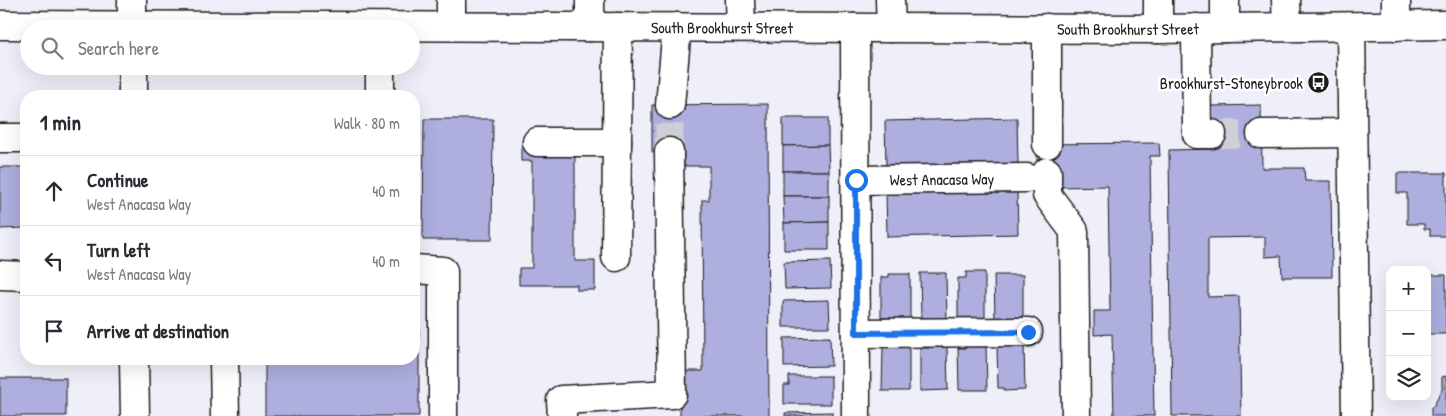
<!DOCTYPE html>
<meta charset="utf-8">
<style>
body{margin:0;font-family:"Patrick Hand",sans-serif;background:#f7f7f7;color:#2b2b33}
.controls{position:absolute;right:15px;bottom:15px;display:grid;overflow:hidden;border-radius:10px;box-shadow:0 5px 20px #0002}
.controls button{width:45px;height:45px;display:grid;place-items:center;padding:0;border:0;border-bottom:1px solid #e1e1e2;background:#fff;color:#2b2b33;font:25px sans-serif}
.stop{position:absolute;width:15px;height:15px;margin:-11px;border:4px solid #1a73e8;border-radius:50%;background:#fff}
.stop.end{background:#1a73e8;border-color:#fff;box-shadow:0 1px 5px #0008}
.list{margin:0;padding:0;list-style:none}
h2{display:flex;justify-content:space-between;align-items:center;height:65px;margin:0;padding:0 20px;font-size:21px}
h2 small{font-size:16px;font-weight:400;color:#7c7c81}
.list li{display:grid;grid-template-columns:32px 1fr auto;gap:15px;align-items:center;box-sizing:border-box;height:70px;padding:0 20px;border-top:1px solid #e1e1e2}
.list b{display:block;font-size:19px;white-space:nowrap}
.list p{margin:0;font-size:16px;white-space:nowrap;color:#7c7c81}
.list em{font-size:16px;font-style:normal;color:#7c7c81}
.icon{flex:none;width:28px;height:28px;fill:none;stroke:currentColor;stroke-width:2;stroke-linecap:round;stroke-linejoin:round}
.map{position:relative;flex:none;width:1446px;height:416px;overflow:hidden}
.search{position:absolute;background:#fff;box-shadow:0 5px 20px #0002;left:20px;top:20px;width:400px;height:55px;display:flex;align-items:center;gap:12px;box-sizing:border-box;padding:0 18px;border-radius:28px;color:#7c7c81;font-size:19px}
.panel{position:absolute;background:#fff;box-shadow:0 5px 20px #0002;left:20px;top:90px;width:400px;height:275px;border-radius:20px}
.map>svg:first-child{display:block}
</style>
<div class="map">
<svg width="1446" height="416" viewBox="0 0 1446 416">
<rect width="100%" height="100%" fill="#efeff9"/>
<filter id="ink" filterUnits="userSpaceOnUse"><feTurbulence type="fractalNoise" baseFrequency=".02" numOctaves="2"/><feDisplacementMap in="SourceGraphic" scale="10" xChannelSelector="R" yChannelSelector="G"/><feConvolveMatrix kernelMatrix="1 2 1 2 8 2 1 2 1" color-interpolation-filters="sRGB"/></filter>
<g filter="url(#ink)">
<g fill="#aeaedf" stroke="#1c1c1c">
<polygon points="768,104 769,416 680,416 680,371 703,371 702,200 709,200 709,166 678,166 678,152 652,152 652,105"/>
<polygon points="1261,105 1262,168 1304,168 1305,181 1331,181 1332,277 1282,277 1281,256 1265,257 1265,237 1208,238 1208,297 1239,296 1241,416 1172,416 1169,150 1212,149 1212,106"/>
<polygon points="783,118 828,118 828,145 783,146"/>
<polygon points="1017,118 1018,164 886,166 885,121"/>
<polygon points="424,119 493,119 492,240 423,240"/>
<polygon points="1159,143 1160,156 1150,156 1154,416 1114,416 1112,334 1094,335 1094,311 1110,311 1108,186 1057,187 1037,172 1037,144"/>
<polygon points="828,145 829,171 783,171 783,146"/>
<polygon points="521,147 575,147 575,261 595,261 595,290 577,290 577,285 519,285 519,268 532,268 532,161 521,161"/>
<polygon points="0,167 26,167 26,228 0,229"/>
<rect x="783" y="171" width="46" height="25"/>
<polygon points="1397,173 1446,173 1446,236 1430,236 1430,229 1424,229 1424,224 1407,224 1407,193 1397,193"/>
<polygon points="1017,189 1018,234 887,237 886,192"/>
<polygon points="783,196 829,196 829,222 784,223"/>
<polygon points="829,222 829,250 784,250 784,223"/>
<polygon points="830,261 831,288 785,289 784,262"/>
<polygon points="966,272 985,272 985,320 965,320 965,318 958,318 958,278 966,278"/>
<polygon points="920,273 946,273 947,322 928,322 928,318 921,318"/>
<polygon points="889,274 910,274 910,321 891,321 891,318 881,318 881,277 889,277"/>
<polygon points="994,275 1023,275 1023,319 995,319"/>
<polygon points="1428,275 1446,275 1446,334 1427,334"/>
<polygon points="829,300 830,327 783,327 783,301"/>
<polygon points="414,314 419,314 419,416 265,416 265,359 414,359"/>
<polygon points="830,337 831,366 784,367 784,338"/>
<polygon points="1024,344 1025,390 1004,391 1004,388 998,388 997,347"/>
<polygon points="891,345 909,345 909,391 882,391 883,347 891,347"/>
<polygon points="986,345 987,390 959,390 958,348 967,348 967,346"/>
<polygon points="928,346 947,346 948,390 920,391 920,348 929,348"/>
<polygon points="789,376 831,376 831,404 784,404 784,385 789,385"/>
<polygon points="1446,376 1446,416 1431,416 1431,407 1433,407 1442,390 1442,377"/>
<rect x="0" y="378" width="66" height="38"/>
<polygon points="832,412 832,416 785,416 785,413"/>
</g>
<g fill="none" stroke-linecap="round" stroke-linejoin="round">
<g stroke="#cfcfd8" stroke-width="28" stroke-dasharray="28 14" stroke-linecap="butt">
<polyline points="1212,134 1261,134"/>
<polyline points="669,152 670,105"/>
</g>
<defs>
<g id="minor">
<polyline points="132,0 132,29"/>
<polyline points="451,0 451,26"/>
<polyline points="590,0 590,27"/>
<polyline points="740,0 741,27"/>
<polyline points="890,0 891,28"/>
<polyline points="1158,0 1158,29"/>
<polyline points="1225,0 1225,28"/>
<polyline points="1286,0 1287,27"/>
<polyline points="1396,26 1396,0"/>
<polyline points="1351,27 1356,416"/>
<polyline points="855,28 856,416"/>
<polyline points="1196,28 1197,134 1212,134"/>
<polyline points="133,66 133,96"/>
<polyline points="380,66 380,96"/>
<polyline points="670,105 677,27"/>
<polyline points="1261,134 1352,133"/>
<polyline points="0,138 26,138"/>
<polyline points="537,142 617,142"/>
<polyline points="1047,144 1047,28"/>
<polyline points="1047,172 1047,195 1074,231 1076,416"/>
<path id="s1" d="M856 180 1027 178"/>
<polyline points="616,257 618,27"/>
<polyline points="414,269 443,271 443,416"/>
<polyline points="0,275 26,276"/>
<polyline points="856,333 1028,332"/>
<polyline points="134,359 135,416"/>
<polyline points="224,359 225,416"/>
<polyline points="562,416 561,400 672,394 669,152"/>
</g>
<g id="major">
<path id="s2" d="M0 25 1158 29 1446 25"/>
</g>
</defs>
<use href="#minor" stroke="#1c1c1c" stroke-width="31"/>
<use href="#major" stroke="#1c1c1c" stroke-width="31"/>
<use href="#minor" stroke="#fff" stroke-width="28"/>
<use href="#major" stroke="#fff" stroke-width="28"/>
</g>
</g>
<g fill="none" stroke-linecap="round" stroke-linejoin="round" filter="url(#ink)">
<polyline stroke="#1a73e8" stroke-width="6" points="856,180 856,333 1028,332"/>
</g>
<defs>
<symbol id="bus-disc" viewBox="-11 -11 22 22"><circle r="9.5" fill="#1c1c1c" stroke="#fff"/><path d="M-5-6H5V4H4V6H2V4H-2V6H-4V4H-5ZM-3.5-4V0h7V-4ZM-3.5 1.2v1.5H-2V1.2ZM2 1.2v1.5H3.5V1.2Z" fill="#fff"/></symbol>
</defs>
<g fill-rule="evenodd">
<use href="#bus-disc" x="1306" y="70" width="25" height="25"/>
</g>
<g text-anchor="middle" stroke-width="5" stroke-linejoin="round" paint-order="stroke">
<g font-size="16" fill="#1c1c1c" stroke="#fff">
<text dy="6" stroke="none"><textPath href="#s2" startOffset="722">South Brookhurst Street</textPath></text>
<text dy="6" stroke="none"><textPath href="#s2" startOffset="1128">South Brookhurst Street</textPath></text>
<text dy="6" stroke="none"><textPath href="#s1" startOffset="86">West Anacasa Way</textPath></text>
</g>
<g font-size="16" fill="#1c1c1c" stroke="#fff" text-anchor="end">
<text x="1303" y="89">Brookhurst-Stoneybrook</text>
</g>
</g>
</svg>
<div class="controls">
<button>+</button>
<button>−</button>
<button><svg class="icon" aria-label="layers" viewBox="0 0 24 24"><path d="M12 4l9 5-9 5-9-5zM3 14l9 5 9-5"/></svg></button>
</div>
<div class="stop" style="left:856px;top:180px"></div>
<div class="stop end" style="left:1028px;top:332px"></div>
<div class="search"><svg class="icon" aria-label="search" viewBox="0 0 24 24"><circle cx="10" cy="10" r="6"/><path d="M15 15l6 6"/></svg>Search here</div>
<section class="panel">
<h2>1 min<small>Walk · 80 m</small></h2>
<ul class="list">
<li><svg class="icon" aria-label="ahead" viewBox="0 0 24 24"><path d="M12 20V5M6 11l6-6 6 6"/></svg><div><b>Continue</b><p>West Anacasa Way</p></div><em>40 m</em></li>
<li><svg class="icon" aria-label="left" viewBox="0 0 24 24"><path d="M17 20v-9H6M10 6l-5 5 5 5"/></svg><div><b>Turn left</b><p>West Anacasa Way</p></div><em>40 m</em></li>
<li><svg class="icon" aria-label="arrive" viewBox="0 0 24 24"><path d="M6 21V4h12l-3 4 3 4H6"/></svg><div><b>Arrive at destination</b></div></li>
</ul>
</section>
</div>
